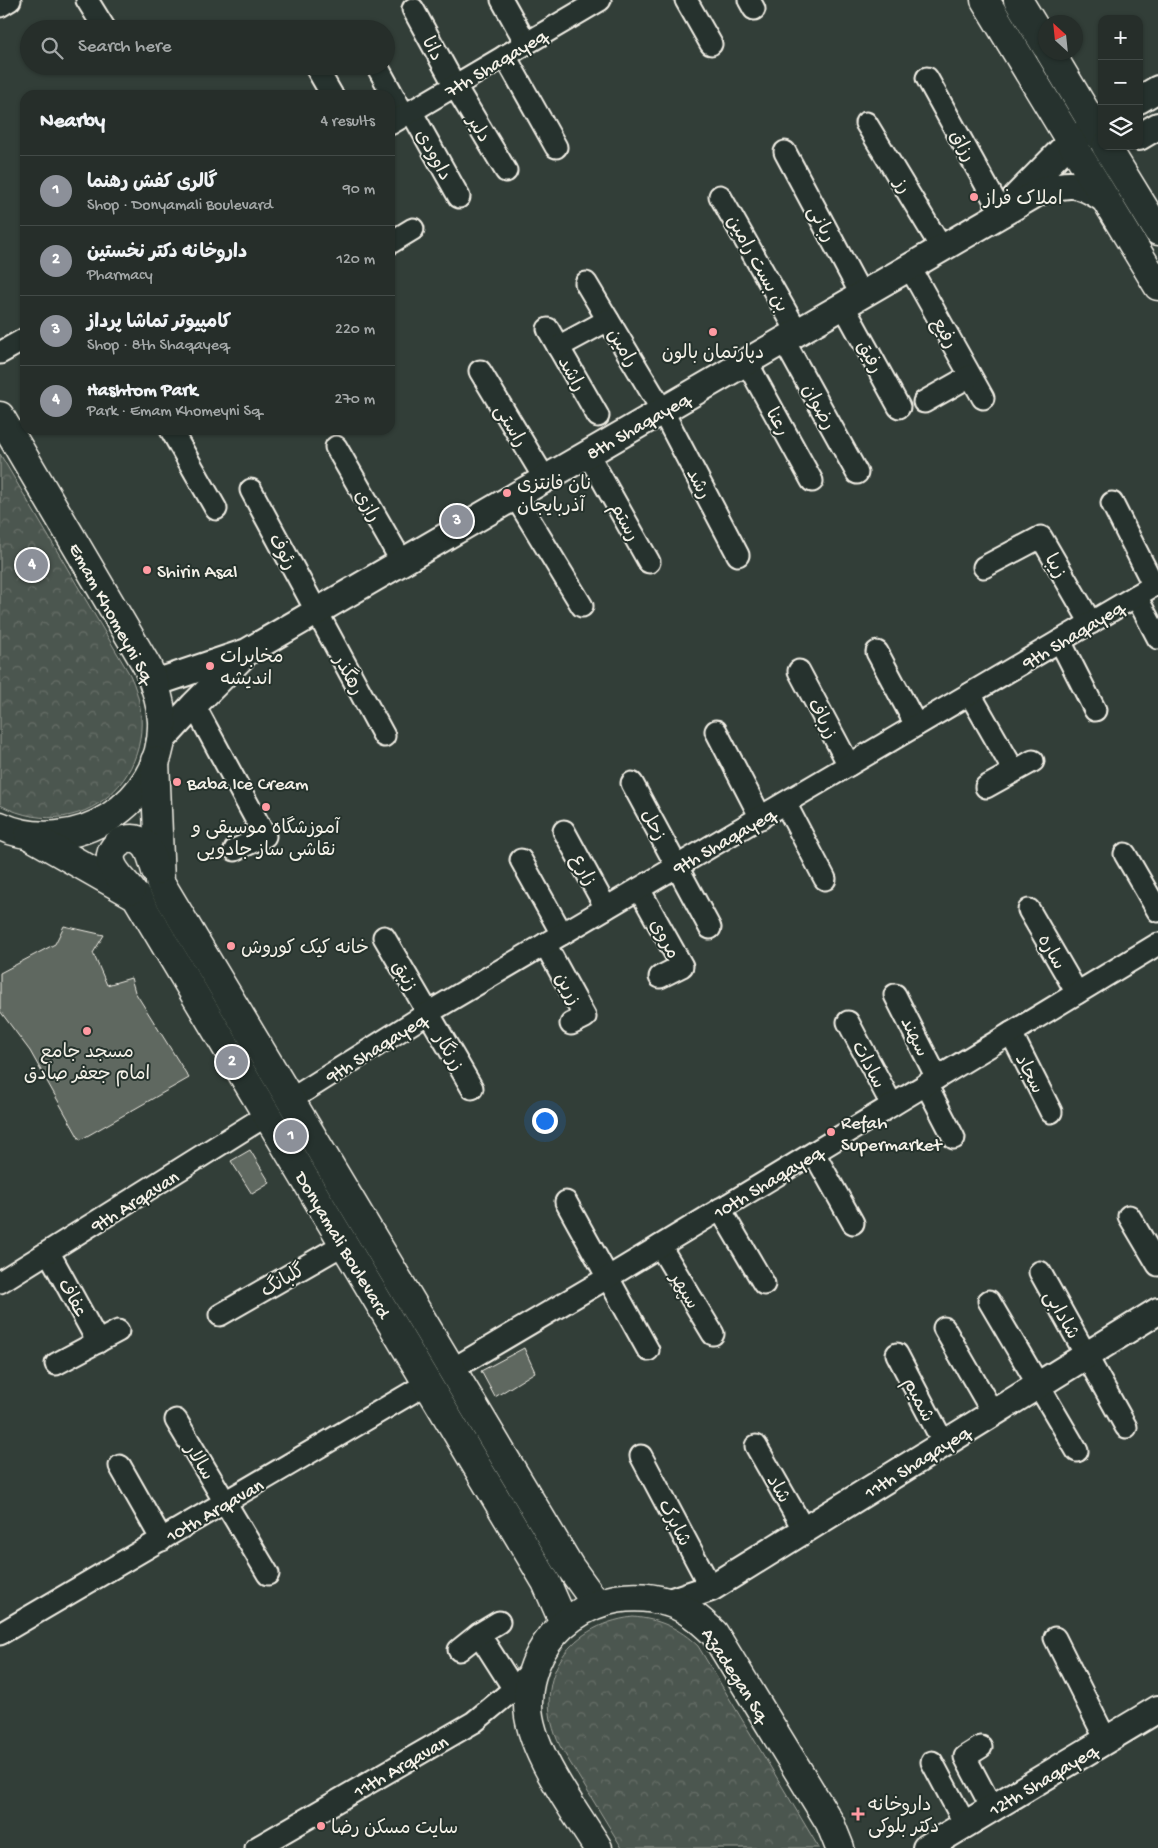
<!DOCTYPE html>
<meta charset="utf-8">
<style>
body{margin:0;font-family:"Gochi Hand","Playpen Sans Arabic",sans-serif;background:#323a36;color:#f1f3f6}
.controls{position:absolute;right:15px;top:15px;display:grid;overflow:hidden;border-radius:10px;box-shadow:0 1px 4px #0004}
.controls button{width:45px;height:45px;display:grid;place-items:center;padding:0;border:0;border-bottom:1px solid #424a47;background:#262e2a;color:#f1f3f6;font:25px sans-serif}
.compass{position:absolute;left:1038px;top:15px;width:45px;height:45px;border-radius:50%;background:#262e2a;box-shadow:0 1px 4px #0004;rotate:333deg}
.you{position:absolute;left:544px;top:1120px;width:18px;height:18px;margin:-12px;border:4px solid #fff;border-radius:50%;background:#1a73e8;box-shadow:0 0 0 8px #1a73e833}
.badge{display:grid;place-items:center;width:32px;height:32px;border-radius:50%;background:#8c9099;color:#fff;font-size:16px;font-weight:700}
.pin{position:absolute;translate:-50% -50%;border:2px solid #fff;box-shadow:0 1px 5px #0006}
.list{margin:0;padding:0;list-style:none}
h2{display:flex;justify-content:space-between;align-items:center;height:65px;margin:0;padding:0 20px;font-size:21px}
h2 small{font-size:16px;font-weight:400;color:#a4a8a8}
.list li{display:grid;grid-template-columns:32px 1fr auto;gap:15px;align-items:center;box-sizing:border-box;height:70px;padding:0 20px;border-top:1px solid #424a47}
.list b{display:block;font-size:19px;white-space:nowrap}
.list p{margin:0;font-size:16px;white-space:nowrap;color:#a4a8a8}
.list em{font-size:16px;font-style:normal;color:#a4a8a8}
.icon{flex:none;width:28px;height:28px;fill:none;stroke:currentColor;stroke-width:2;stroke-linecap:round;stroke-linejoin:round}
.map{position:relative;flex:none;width:1158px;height:1848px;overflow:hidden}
.search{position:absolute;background:#262e2a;box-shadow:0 1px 4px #0004;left:20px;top:20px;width:375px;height:55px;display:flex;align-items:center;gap:12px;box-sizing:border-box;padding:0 18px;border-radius:28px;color:#a4a8a8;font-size:19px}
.panel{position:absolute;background:#262e2a;box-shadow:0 1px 4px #0004;left:20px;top:90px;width:375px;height:345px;border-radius:15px}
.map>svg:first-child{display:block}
</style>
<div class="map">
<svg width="1158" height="1848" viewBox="0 0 1158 1848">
<defs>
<pattern id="park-crowns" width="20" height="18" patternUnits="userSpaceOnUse" patternTransform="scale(1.25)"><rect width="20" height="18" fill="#4c564f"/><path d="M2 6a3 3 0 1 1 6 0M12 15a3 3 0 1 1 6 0" fill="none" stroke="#666f68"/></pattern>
</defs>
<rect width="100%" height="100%" fill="#323e38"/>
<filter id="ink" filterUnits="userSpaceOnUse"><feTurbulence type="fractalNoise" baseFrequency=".02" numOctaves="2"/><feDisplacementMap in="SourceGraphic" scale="10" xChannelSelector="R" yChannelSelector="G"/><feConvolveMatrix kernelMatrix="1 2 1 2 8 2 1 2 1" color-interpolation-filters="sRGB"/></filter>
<g filter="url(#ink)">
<g fill="url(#park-crowns)" stroke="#a0a49c">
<path d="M0 454 130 675C172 764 89 851 0 805Z"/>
<path d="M633 1617C659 1619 679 1628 698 1646L819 1848H622L560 1746C530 1683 565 1625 633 1617Z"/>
</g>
<g fill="#5f6861" stroke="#f4f1e8">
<polygon points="64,926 104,935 93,953 107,985 131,978 135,992 189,1078 80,1140 30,1051 0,1011 0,973 55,944"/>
<polygon points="250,1150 270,1183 252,1194 231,1161"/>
<polygon points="524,1348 535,1372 495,1397 481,1371"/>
</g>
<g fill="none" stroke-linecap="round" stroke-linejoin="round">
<defs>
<g id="minor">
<polyline points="87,0 105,29"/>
<polyline points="502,0 526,43"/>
<polyline points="686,0 711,44"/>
<polyline points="749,0 754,9"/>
<polyline points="0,6 10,0"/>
<polyline points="413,9 455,86 506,171"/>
<polyline points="505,56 556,147"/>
<polyline points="377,66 404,115"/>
<polyline points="317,69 332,95"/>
<polyline points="927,78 1001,212"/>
<polyline points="411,111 459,197"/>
<polyline points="866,123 941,247"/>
<polyline points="390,124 600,0"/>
<polyline points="785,152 861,294"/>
<polyline points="720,196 797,331"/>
<polyline points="390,243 413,229"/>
<polyline points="909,266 983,398"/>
<polyline points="586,283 662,410 738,555"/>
<polyline points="843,305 899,407"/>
<polyline points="548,329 598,416"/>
<polyline points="783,339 857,473"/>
<polyline points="558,347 608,320"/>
<polyline points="0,353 25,339"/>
<polyline points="746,361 812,481"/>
<polyline points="480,371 545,479"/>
<polyline points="924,402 970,376"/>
<polyline points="171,430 216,509"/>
<polyline points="336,447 402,562"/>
<polyline points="588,454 649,562"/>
<polyline points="251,490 384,736"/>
<polyline points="515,496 582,606"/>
<polyline points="1112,503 1154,586"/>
<polyline points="984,567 1041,537 1091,623"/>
<polyline points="1136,596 1158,638"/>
<polyline points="1060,641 1095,710"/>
<polyline points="877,652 916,725"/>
<polyline points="799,671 849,765"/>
<polyline points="970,694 1014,771"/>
<polyline points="194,705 265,836 235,850"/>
<polyline points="716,731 761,818"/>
<polyline points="632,783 710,928"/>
<polyline points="986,787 1033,761"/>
<polyline points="785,803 825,879"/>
<polyline points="564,831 606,908"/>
<polyline points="1125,854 1158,911"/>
<polyline points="521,860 562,934"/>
<polyline points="639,889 682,966 660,977"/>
<polyline points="1029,910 1077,993"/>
<polyline points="384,937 472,1088"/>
<polyline points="545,944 585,1017 571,1024"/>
<polyline points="895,995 937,1078"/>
<polyline points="848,1022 892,1105"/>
<polyline points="1011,1033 1051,1112"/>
<polyline points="926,1084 954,1138"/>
<polyline points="290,1100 428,1013 1158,583"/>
<polyline points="814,1153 853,1223"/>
<polyline points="566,1202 648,1350"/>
<polyline points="720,1209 764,1284"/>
<polyline points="1129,1216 1158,1265"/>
<polyline points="660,1246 713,1334"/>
<polyline points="49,1253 98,1342"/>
<polyline points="1040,1272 1126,1427"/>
<polyline points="0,1282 267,1115"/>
<polyline points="989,1301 1077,1451"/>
<polyline points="220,1315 344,1244"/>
<polyline points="944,1328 993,1413"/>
<polyline points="897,1354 944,1444"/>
<polyline points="56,1364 118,1331"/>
<polyline points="451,1370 607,1278 1158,944"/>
<polyline points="176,1420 268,1574"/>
<polyline points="756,1446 804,1530"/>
<polyline points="641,1456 711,1588"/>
<polyline points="120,1466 162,1540"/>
<polyline points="0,1634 428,1383"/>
<polyline points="479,1634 514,1689"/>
<polyline points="1055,1638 1106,1740"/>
<polyline points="459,1650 479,1634 499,1622"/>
<polyline points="981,1747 965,1757 992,1808"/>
<polyline points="932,1762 965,1824"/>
<polyline points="256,1848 474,1722 514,1689 534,1668"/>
</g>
<g id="tertiary">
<polyline points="1139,100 1158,89"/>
<polyline points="1139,137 1158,126"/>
<polyline points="1016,197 1070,142 1102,123"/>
<path d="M155 683 247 652 1039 192C1071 181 1079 182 1107 201"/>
<polyline points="160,742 194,705 243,656"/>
<polyline points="669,1602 711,1588 1158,1311"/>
<polyline points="926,1848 1158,1709"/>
</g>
<g id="secondary">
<polyline points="985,0 1158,286"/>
<polyline points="1018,0 1046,46"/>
<polyline points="1050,52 1102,139"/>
<polyline points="1106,146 1158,231"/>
<path d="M0 416 147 666C155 684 161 701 162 721 165 804 73 859 0 826"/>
<polyline points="155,761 160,882 570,1567 596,1603"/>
<polyline points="29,835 136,896 546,1582 564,1623"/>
<path d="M131 890C125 882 113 872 111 861 108 845 130 832 143 843 151 849 153 862 156 871"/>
<path d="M598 1848C574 1809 527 1748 528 1703 528 1631 599 1581 667 1602 686 1607 700 1620 714 1633L830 1823 840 1848"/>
</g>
</defs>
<use href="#minor" stroke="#f4f1e8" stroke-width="25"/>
<use href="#tertiary" stroke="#f4f1e8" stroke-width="30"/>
<use href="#secondary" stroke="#f4f1e8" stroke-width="31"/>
<use href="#minor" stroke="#26332d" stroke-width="21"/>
<use href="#tertiary" stroke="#26332d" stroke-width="26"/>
<use href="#secondary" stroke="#26332d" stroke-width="28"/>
</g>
</g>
<g fill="#ff9aa2" stroke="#26332d" stroke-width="2">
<circle cx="974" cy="197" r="5"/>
<circle cx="713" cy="332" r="5"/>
<circle cx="507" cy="493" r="5"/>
<circle cx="147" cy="570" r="5"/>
<circle cx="210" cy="666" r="5"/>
<circle cx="177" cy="782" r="5"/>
<circle cx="266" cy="807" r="5"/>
<circle cx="231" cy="946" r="5"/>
<circle cx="87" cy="1031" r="5"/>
<circle cx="831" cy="1132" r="5"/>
<path d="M855.5 1806.5h5v5h5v5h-5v5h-5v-5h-5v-5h5z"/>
<circle cx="321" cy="1826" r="5"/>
</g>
<g text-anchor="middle" stroke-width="4" stroke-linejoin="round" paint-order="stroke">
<g font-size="19" fill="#f4f1e8" stroke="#26332d">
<text transform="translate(434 48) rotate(62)" y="7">دانا</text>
<text transform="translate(495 62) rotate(-31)" y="7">7th Shaqayeq</text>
<text transform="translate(480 128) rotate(59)" y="7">دلیر</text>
<text transform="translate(964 145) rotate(61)" y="7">رزاق</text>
<text transform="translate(435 154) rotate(61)" y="7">داوودی</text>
<text transform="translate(904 185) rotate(59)" y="7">رز</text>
<text transform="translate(823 223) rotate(62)" y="7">ربانی</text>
<text transform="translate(759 263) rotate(61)" y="7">بن بست رامین</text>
<text transform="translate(946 332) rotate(61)" y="7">رفیع</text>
<text transform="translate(624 347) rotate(59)" y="7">رامین</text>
<text transform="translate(871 356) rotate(61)" y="7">رفیق</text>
<text transform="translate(573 373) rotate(60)" y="7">راشد</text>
<text transform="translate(820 406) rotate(61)" y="7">رضوان</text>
<text transform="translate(779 421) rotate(61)" y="7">رعنا</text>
<text transform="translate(512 425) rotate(59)" y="7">راستی</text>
<text transform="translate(637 425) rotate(-30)" y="7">8th Shaqayeq</text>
<text transform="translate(700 483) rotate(62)" y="7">رشد</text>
<text transform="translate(369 505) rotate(60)" y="7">رازی</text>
<text transform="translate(626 521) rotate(61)" y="7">رستم</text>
<text transform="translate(284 551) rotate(61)" y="7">رئوف</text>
<text transform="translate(1057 565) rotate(60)" y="7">زیبا</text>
<text transform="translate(114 614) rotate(61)" y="7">Emam Khomeyni Sq.</text>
<text transform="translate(1072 634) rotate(-31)" y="7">9th Shaqayeq</text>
<text transform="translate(350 674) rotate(62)" y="7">رهگذر</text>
<text transform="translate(824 718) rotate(62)" y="7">زرباف</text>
<text transform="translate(655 824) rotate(61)" y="7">زحل</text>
<text transform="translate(723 840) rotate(-30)" y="7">9th Shaqayeq</text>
<text transform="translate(585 869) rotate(62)" y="7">زارع</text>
<text transform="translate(666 938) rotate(61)" y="7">مروی</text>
<text transform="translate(1053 951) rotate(60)" y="7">ساره</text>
<text transform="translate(406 975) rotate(60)" y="7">زنبق</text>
<text transform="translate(569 988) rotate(61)" y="7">زرین</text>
<text transform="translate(916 1036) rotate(64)" y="7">سهند</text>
<text transform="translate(375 1047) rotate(-32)" y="7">9th Shaqayeq</text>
<text transform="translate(450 1051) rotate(60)" y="7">زرنگار</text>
<text transform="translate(870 1064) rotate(62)" y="7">سادات</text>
<text transform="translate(1031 1073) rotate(63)" y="7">سجاد</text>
<text transform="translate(767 1181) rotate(-31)" y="7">10th Shaqayeq</text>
<text transform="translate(134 1200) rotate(-32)" y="7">9th Arqavan</text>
<text transform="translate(344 1244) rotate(59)" y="7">Donyamali Boulevard</text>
<text transform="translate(282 1279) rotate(-30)" y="7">گلبانگ</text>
<text transform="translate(686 1290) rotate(59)" y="7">سپهر</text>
<text transform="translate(74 1297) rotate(61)" y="7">عفاف</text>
<text transform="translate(1063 1314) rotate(60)" y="7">شادابی</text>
<text transform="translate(920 1399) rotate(63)" y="7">شمیم</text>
<text transform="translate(201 1461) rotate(59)" y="7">سالار</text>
<text transform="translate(916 1461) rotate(-32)" y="7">11th Shaqayeq</text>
<text transform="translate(780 1488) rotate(60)" y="7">شاد</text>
<text transform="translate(214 1509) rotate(-30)" y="7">10th Arqavan</text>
<text transform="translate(676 1522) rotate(62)" y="7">شاپرک</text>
<text transform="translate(738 1676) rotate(57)" y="7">Azadegan Sq.</text>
<text transform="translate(400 1765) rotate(-30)" y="7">11th Arqavan</text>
<text transform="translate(1042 1779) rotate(-31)" y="7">12th Shaqayeq</text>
</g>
<g font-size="19" fill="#f4f1e8" stroke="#26332d" text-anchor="start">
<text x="984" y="204">املاک فراز</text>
<text x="713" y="358" text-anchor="middle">دپارتمان بالون</text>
<text x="517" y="489">نان فانتزی<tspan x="517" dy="22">آذربایجان</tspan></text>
<text x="157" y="577">Shirin Asal</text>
<text x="220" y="662">مخابرات<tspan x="220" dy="22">اندیشه</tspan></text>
<text x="187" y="789">Baba Ice Cream</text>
<text x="266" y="833" text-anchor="middle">آموزشگاه موسیقی و<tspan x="266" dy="22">نقاشی ساز جادویی</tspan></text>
<text x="241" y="953">خانه کیک کوروش</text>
<text x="87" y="1057" text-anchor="middle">مسجد جامع<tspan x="87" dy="22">امام جعفر صادق</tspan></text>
<text x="841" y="1128">Refah<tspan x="841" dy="22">Supermarket</tspan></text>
<text x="868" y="1810">داروخانه<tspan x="868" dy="22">دکتر بلوکی</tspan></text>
<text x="331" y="1833">سایت مسکن رضا</text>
</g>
</g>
</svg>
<div class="controls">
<button>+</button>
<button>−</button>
<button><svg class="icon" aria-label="layers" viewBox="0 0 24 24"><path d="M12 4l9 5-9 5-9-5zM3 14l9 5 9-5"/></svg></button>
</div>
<svg class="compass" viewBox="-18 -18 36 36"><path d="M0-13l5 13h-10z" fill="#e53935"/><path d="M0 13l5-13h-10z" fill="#a4a8a8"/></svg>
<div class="you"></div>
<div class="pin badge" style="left:291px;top:1136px">1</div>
<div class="pin badge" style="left:232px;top:1062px">2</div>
<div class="pin badge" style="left:457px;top:521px">3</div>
<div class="pin badge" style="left:32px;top:565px">4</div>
<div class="search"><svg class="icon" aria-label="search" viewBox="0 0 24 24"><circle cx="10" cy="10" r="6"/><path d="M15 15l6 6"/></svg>Search here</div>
<section class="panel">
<h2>Nearby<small>4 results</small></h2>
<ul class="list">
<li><span class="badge">1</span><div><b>گالری کفش رهنما</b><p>Shop · Donyamali Boulevard</p></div><em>90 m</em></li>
<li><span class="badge">2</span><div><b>داروخانه دکتر نخستین</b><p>Pharmacy</p></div><em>120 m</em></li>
<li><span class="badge">3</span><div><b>کامپیوتر تماشا پرداز</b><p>Shop · 8th Shaqayeq</p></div><em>220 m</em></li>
<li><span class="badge">4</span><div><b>Hashtom Park</b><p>Park · Emam Khomeyni Sq.</p></div><em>270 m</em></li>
</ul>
</section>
</div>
